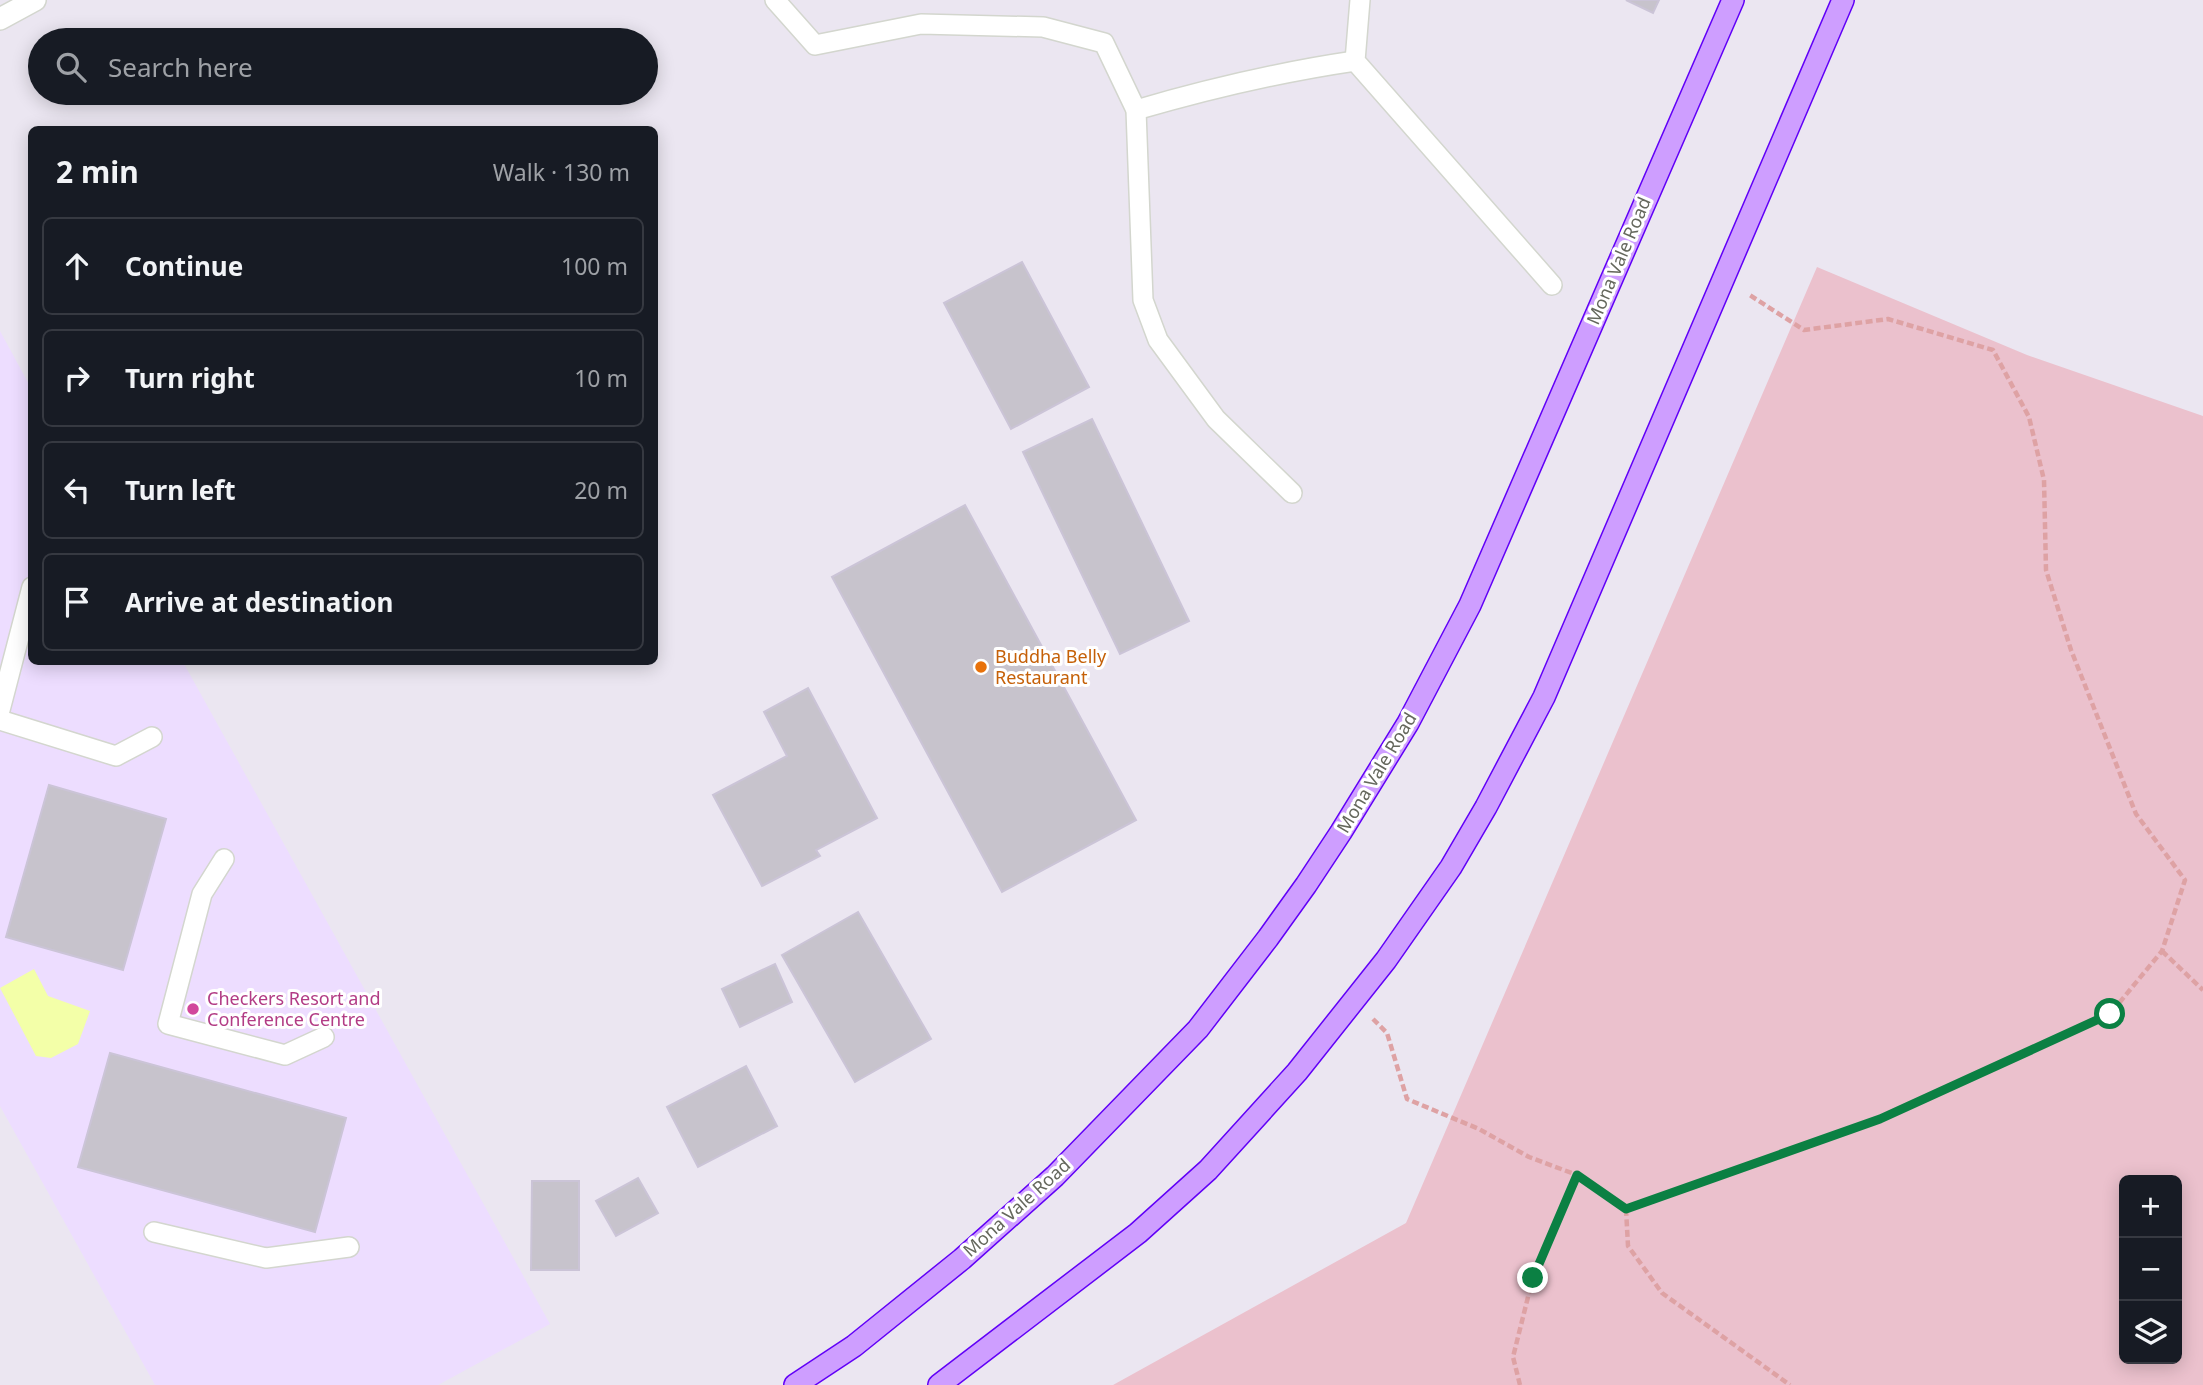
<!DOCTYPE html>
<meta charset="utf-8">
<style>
body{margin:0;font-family:"Noto Sans",sans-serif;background:#20242c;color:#f1f3f6}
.controls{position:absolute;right:21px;bottom:21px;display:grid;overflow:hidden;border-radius:10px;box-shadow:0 4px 18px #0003}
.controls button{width:63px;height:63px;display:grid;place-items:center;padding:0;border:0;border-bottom:2px solid #363941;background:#171b24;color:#f1f3f6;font:35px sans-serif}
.stop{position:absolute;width:21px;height:21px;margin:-16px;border:5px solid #0b8043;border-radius:50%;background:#fff}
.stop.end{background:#0b8043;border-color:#fff;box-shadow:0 2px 7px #0008}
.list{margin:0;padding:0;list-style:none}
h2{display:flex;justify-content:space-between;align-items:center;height:91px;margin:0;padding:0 28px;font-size:30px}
h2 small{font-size:23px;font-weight:400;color:#9ea1a6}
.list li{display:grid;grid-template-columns:46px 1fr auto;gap:21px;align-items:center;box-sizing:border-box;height:98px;margin:0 14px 14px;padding:0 14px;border:2px solid #363941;border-radius:10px}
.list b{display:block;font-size:26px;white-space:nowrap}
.list em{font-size:23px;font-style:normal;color:#9ea1a6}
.icon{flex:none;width:38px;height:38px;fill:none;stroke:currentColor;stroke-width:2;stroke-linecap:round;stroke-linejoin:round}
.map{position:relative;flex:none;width:2203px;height:1385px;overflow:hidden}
.search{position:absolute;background:#171b24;box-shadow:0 4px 18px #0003;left:28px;top:28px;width:630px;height:77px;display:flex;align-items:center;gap:18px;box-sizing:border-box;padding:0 24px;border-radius:38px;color:#9ea1a6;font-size:26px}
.panel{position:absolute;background:#171b24;box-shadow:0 4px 18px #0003;left:28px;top:126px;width:630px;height:539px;border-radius:10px}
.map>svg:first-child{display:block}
</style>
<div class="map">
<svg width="2203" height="1385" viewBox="0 0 2203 1385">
<rect width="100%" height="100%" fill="#ebe6f1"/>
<polygon fill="#edddff" points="0,331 31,388 32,662 183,662 550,1324 438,1385 155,1385 0,1106"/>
<path fill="#ebc1cd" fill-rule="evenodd" d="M1817 267 2027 355 2203 416V1385H1113L1406 1223ZM2124 1180H2177V1359H2124Z"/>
<polygon fill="#f3ffa8" points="34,969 48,996 90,1011 78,1044 51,1058 36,1056 0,988"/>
<g fill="#c7c3cc" stroke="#cbc4d7" stroke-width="2">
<polygon points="1626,0 1659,0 1653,13"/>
<polygon points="1022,262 1089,387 1011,429 944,303"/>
<polygon points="1092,419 1189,621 1120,654 1023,452"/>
<polygon points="965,505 1136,820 1002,892 832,577"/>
<polygon points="808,688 877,818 816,850 820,856 762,886 713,795 787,756 764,712"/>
<polygon points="49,785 166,819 123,970 6,937"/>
<polygon points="858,912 931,1039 855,1082 782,955"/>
<polygon points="775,964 792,1002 740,1027 722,989"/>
<polygon points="110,1053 346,1118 315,1232 78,1167"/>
<polygon points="746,1066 777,1126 698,1167 667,1107"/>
<polygon points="638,1178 658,1213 616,1236 596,1201"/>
<polygon points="532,1181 579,1181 579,1270 531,1270"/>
</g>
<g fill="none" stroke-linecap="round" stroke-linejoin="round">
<defs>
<g id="service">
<polyline points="775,0 815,45 921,24 1043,27 1104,43 1136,110 1143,300 1158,340 1216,419 1292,493"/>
<polyline points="1360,0 1355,61 1552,285"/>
<path d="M1136 110C1208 89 1280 72 1355 61"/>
<polyline points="0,710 32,587"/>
<polyline points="0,720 116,756 152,737"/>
<polyline points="224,859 202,894 168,1024 285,1055 324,1037"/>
<polyline points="154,1232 266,1258 349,1247"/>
</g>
<polyline id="minor" points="0,19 35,0"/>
<g id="trunk">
<polyline points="795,1385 854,1346 962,1259 1055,1176 1198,1029 1268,938 1306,885 1341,832 1408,723 1470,605 1733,0"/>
<polyline points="939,1385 1138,1233 1208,1170 1297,1072 1386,960 1451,867 1486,807 1544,697 1843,0"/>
</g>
</defs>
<use href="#service" stroke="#d3d6ce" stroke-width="22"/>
<use href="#minor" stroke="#d3d6ce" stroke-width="24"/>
<use href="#trunk" stroke="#6100f7" stroke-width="24"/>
<g stroke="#dea2a4" stroke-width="4.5" stroke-dasharray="7 3.5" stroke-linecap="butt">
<polyline points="2162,951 2203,990"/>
<polyline points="1373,1019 1387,1033 1407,1099 1479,1129 1529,1157 1577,1175"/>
<polyline points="1626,1209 1628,1246 1662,1293 1790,1385"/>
<polyline points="1520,1385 1513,1357 1533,1277 1577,1175 1626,1209 1880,1119 2110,1014 2162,951 2185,880 2136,814 2071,650 2046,570 2044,480 2029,417 1993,350 1888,319 1804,330 1748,294"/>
</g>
<use href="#service" stroke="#fff" stroke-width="19"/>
<use href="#minor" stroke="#fff" stroke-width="21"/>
<use href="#trunk" stroke="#ce9eff" stroke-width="21"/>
</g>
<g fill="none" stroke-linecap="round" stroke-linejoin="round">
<polyline stroke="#0b8043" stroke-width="9" points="1533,1278 1577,1175 1626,1209 1880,1119 2110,1014"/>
</g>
<circle fill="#e8710a" stroke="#fff" stroke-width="2.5" cx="981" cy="667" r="7"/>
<circle fill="#d1479c" stroke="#fff" stroke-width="2.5" cx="193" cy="1009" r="7"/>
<g text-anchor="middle" stroke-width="6" stroke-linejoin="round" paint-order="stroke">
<g font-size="18" fill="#65685d" stroke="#fff">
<text transform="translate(1619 261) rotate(-67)" y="6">Mona Vale Road</text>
<text transform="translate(1377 773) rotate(-59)" y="6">Mona Vale Road</text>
<text transform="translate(1017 1208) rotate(-42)" y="6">Mona Vale Road</text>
</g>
<g font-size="18" fill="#c56008" stroke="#fff" text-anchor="start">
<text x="995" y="663">Buddha Belly<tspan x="995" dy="21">Restaurant</tspan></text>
</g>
<g font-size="18" fill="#b23c85" stroke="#fff" text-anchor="start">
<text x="207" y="1005">Checkers Resort and<tspan x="207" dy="21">Conference Centre</tspan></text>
</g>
</g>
</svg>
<div class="controls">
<button>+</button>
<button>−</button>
<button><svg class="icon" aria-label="layers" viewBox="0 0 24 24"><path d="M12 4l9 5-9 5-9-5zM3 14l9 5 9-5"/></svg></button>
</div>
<div class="stop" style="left:2110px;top:1014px"></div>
<div class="stop end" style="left:1533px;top:1278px"></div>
<div class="search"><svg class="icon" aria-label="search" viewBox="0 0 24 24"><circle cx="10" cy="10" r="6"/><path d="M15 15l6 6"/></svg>Search here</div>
<section class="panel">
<h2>2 min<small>Walk · 130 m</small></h2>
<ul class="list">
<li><svg class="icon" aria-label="ahead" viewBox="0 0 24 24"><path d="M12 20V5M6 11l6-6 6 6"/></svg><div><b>Continue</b></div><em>100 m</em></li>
<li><svg class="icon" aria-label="right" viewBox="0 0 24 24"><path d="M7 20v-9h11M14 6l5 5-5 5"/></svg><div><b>Turn right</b></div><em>10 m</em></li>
<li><svg class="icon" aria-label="left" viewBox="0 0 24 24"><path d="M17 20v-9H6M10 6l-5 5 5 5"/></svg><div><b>Turn left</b></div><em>20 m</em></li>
<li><svg class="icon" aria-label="arrive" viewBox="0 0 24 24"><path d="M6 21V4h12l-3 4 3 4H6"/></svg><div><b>Arrive at destination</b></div></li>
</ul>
</section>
</div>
